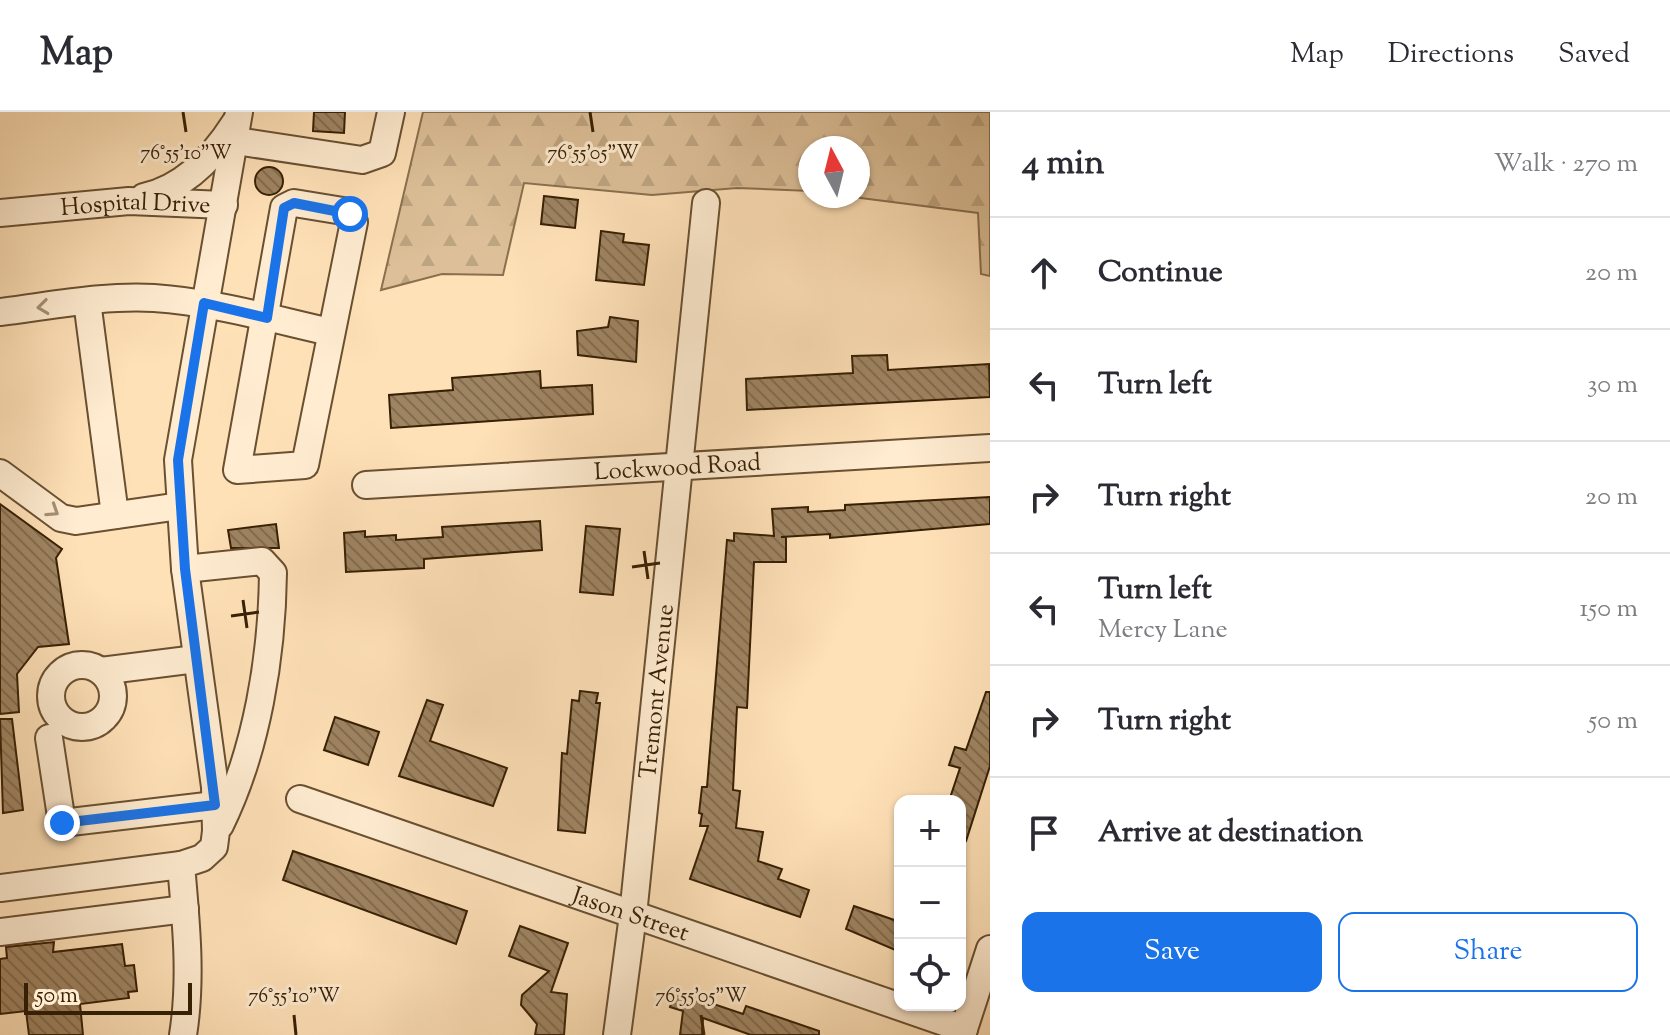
<!DOCTYPE html>
<meta charset="utf-8">
<style>
body{margin:0;font-family:"Sorts Mill Goudy",serif;background:#f2f2f3;color:#2b2b33}
.controls{position:absolute;right:24px;bottom:24px;display:grid;overflow:hidden;border-radius:16px;box-shadow:0 2px 6px #0004}
.controls button{width:72px;height:72px;display:grid;place-items:center;padding:0;border:0;border-bottom:2px solid #e1e1e2;background:#fff;color:#2b2b33;font:40px sans-serif}
.compass{position:absolute;left:798px;top:24px;width:72px;height:72px;border-radius:50%;background:#fff;box-shadow:0 2px 6px #0004;rotate:353deg}
.scale{position:absolute;left:24px;bottom:20px;width:168px;box-sizing:border-box;padding-left:8px;border:4px solid #372004;border-top:0;font-size:22px;line-height:28px;white-space:nowrap;color:#372004;-webkit-text-stroke:6px #ffecd1;paint-order:stroke}
.stop{position:absolute;width:24px;height:24px;margin:-18px;border:6px solid #1a73e8;border-radius:50%;background:#fff}
.stop.end{background:#1a73e8;border-color:#fff;box-shadow:0 2px 8px #0008}
.list{margin:0;padding:0;list-style:none}
h2{display:flex;justify-content:space-between;align-items:center;height:104px;margin:0;padding:0 32px;font-size:34px}
h2 small{font-size:26px;font-weight:400;color:#7c7c81}
.list li{display:grid;grid-template-columns:52px 1fr auto;gap:24px;align-items:center;box-sizing:border-box;height:112px;padding:0 32px;border-top:2px solid #e1e1e2}
.list b{display:block;font-size:30px;white-space:nowrap}
.list p{margin:0;font-size:26px;white-space:nowrap;color:#7c7c81}
.list em{font-size:26px;font-style:normal;color:#7c7c81}
.actions{display:flex;gap:16px;padding:24px 32px}
.actions a{flex:1;padding:18px 0;border:2px solid #1a73e8;border-radius:16px;text-align:center;font-size:28px;color:#1a73e8}
.actions .main{background:#1a73e8;color:#fff}
.icon{flex:none;width:44px;height:44px;fill:none;stroke:currentColor;stroke-width:2;stroke-linecap:round;stroke-linejoin:round}
.map{position:relative;flex:none;width:990px;height:923px;overflow:hidden}
header{display:flex;align-items:center;gap:48px;box-sizing:border-box;height:112px;padding:0 40px;background:#fff;border-bottom:2px solid #e1e1e2}
header strong{font-size:38px}
nav{display:flex;gap:44px;margin-inline-start:auto;font-size:28px}
main{display:flex}
aside{flex:1;background:#fff}
.map>svg:first-child{display:block}
</style>
<header>
<strong>Map</strong>
<nav><a>Map</a><a>Directions</a><a>Saved</a></nav>
</header>
<main>
<div class="map">
<svg width="990" height="923" viewBox="0 0 990 923">
<defs>
<pattern id="forest-firs" width="22" height="20" patternUnits="userSpaceOnUse" patternTransform="scale(2)"><rect width="22" height="20" fill="#ddc099"/><path d="M5 1l3.5 6h-7zM16 11l3.5 6h-7z" fill="#bea582"/></pattern>
<pattern id="building-back-hatch" width="6" height="6" patternUnits="userSpaceOnUse" patternTransform="scale(2)"><rect width="6" height="6" fill="#9f8462"/><path d="M-1 5l2 2M0 0l6 6M5-1l2 2" fill="none" stroke="#826c4f"/></pattern>
</defs>
<rect width="100%" height="100%" fill="#ffe1b8"/>
<filter id="stains"><feTurbulence type="fractalNoise" baseFrequency=".0025" numOctaves="4"/><feColorMatrix values="0 0 0 0 .2 0 0 0 0 .09 0 0 0 0 .02 0 0 0 .5 -.17"/></filter>
<radialGradient id="worn" r=".72"><stop offset=".6" stop-color="#630" stop-opacity="0"/><stop offset="1" stop-color="#630" stop-opacity=".3"/></radialGradient>
<polygon fill="url(#forest-firs)" stroke="#8a704e" stroke-width="2" points="423,0 990,0 990,164 981,162 978,101 845,84 858,84 858,36 810,36 810,79 737,76 652,83 524,71 503,163 442,162 381,178"/>
<g fill="url(#building-back-hatch)" stroke="#372004" stroke-width="2">
<polygon points="314,0 345,0 344,21 313,19"/>
<circle cx="269" cy="69" r="14"/>
<polygon points="544,84 578,88 575,116 541,112"/>
<polygon points="601,119 624,122 623,130 649,133 644,173 596,168"/>
<polygon points="610,205 638,209 636,250 578,243 577,219 608,215"/>
<polygon points="887,243 888,258 989,252 990,285 747,298 746,267 853,261 852,244"/>
<polygon points="540,259 541,276 592,273 593,302 391,316 389,283 453,278 452,266"/>
<polygon points="990,385 990,412 830,426 830,422 781,425 786,425 786,450 754,450 747,596 737,595 733,678 740,679 736,716 763,720 758,749 782,757 778,767 809,778 800,805 690,767 708,714 700,714 702,702 699,701 702,675 707,675 727,428 734,429 734,421 774,424 772,397 808,395 808,400 845,398 845,393"/>
<polygon points="0,392 62,437 56,446 69,532 38,535 17,562 19,600 0,602"/>
<polygon points="540,409 542,438 424,447 424,456 346,460 344,421 365,419 365,425 396,423 396,428 443,425 442,415"/>
<polygon points="276,412 279,436 231,436 228,418"/>
<polygon points="586,414 620,417 613,483 580,480"/>
<polygon points="580,579 598,581 596,591 600,591 585,721 558,718 562,641 567,642 572,588 579,589"/>
<polygon points="986,580 990,580 990,654 966,729 960,728 960,689 949,689 960,656 949,653 955,635 966,638"/>
<polygon points="427,588 443,593 430,629 507,656 493,694 399,664"/>
<polygon points="335,605 379,620 368,653 324,638"/>
<polygon points="0,607 12,607 23,698 3,701"/>
<polygon points="293,739 467,799 456,832 283,768"/>
<polygon points="854,794 900,810 900,840 846,817"/>
<polygon points="520,814 568,831 551,880 567,882 564,923 535,923 537,912 521,893 522,883 549,859 509,844"/>
<polygon points="54,830 53,840 122,832 125,854 134,853 137,879 128,880 129,886 80,892 83,923 29,923 26,899 0,902 0,847 7,846 6,835"/>
<polygon points="675,879 743,902 746,894 819,919 819,923 751,923 703,906 702,923 680,923 683,899 670,895"/>
</g>
<g fill="none" stroke-linecap="round" stroke-linejoin="round">
<defs>
<g id="minor">
<polyline points="236,29 362,48 382,41 391,0"/>
<path d="M144 85C184 76 214 44 235 11"/>
<polygon points="294,91 343,99 350,102 354,110 305,353 237,358 284,96"/>
<path id="s1" d="M0 101 129 89 224 93"/>
<polyline points="87,189 115,403"/>
<path d="M0 200C50 194 103 183 154 186 214 190 272 207 330 220"/>
<polyline points="0,361 61,406 76,409 180,394"/>
<path id="s2" d="M366 373 990 336"/>
<path d="M185 457 262 449 273 461C272 544 257 638 220 713"/>
<circle cx="82" cy="584" r="31"/>
<polyline points="101,559 196,547"/>
<polyline points="49,626 62,711 215,693"/>
<path id="s3" d="M300 687 964 917"/>
<polyline points="0,776 181,753"/>
<polyline points="0,820 185,797"/>
<path d="M183 923C192 867 186 809 181 753L202 746 214 735 216 719 215 675 185 457 178 348 239 0"/>
<path id="s4" d="M617 923 633 803 706 91"/>
<polyline points="962,923 990,837"/>
</g>
</defs>
<use href="#minor" stroke="#695031" stroke-width="30"/>
<use href="#minor" stroke="#ffecd1" stroke-width="26"/>
</g>
<defs><path id="oneway-chevron" d="M-2-3.5L2.5 0L-2 3.5" fill="none" stroke-width="1.6" stroke-linecap="round" stroke-linejoin="round" transform="scale(2)"/></defs>
<g stroke="#a59075">
<use href="#oneway-chevron" transform="translate(43 195) rotate(173)"/>
<use href="#oneway-chevron" transform="translate(53 399) rotate(33)"/>
</g>
<g fill="none" stroke-linecap="round" stroke-linejoin="round">
<polyline stroke="#1a73e8" stroke-width="10" points="62,711 215,693 185,457 178,348 204,191 267,206 284,96 294,91 350,102"/>
</g>
<path fill="none" stroke="#372004" stroke-width="3" d="M183 0 186 20M590 0 593 20M644 439 648 467M632 455 660 451M243 488 247 516M231 504 259 500M294 903 296 923M701 903 704 923"/>
<g text-anchor="middle" stroke-width="6" stroke-linejoin="round" paint-order="stroke">
<g font-size="24" fill="#372004" stroke="#ffecd1">
<text dy="8" stroke="none"><textPath href="#s1" startOffset="136">Hospital Drive</textPath></text>
<text dy="8" stroke="none"><textPath href="#s2" startOffset="312">Lockwood Road</textPath></text>
<text dy="8" stroke="none"><textPath href="#s4" startOffset="346">Tremont Avenue</textPath></text>
<text dy="8" stroke="none"><textPath href="#s3" startOffset="350">Jason Street</textPath></text>
</g>
</g>
<g font-size="20" text-anchor="middle" fill="#372004" stroke="#ffecd1" stroke-width="6" stroke-linejoin="round" paint-order="stroke">
<text x="186" y="47">76°55'10"W</text>
<text x="593" y="47">76°55'05"W</text>
<text x="294" y="890">76°55'10"W</text>
<text x="701" y="890">76°55'05"W</text>
</g>
<rect width="100%" height="100%" filter="url(#stains)"/>
<rect width="100%" height="100%" fill="url(#worn)"/>
</svg>
<div class="controls">
<button>+</button>
<button>−</button>
<button><svg class="icon" aria-label="locate" viewBox="0 0 24 24"><circle cx="12" cy="12" r="6"/><path d="M12 2v4M12 18v4M2 12h4M18 12h4"/></svg></button>
</div>
<svg class="compass" viewBox="-18 -18 36 36"><path d="M0-13l5 13h-10z" fill="#e53935"/><path d="M0 13l5-13h-10z" fill="#7c7c81"/></svg>
<div class="scale">50 m</div>
<div class="stop" style="left:350px;top:102px"></div>
<div class="stop end" style="left:62px;top:711px"></div>
</div>
<aside>
<h2>4 min<small>Walk · 270 m</small></h2>
<ul class="list">
<li><svg class="icon" aria-label="ahead" viewBox="0 0 24 24"><path d="M12 20V5M6 11l6-6 6 6"/></svg><div><b>Continue</b></div><em>20 m</em></li>
<li><svg class="icon" aria-label="left" viewBox="0 0 24 24"><path d="M17 20v-9H6M10 6l-5 5 5 5"/></svg><div><b>Turn left</b></div><em>30 m</em></li>
<li><svg class="icon" aria-label="right" viewBox="0 0 24 24"><path d="M7 20v-9h11M14 6l5 5-5 5"/></svg><div><b>Turn right</b></div><em>20 m</em></li>
<li><svg class="icon" aria-label="left" viewBox="0 0 24 24"><path d="M17 20v-9H6M10 6l-5 5 5 5"/></svg><div><b>Turn left</b><p>Mercy Lane</p></div><em>150 m</em></li>
<li><svg class="icon" aria-label="right" viewBox="0 0 24 24"><path d="M7 20v-9h11M14 6l5 5-5 5"/></svg><div><b>Turn right</b></div><em>50 m</em></li>
<li><svg class="icon" aria-label="arrive" viewBox="0 0 24 24"><path d="M6 21V4h12l-3 4 3 4H6"/></svg><div><b>Arrive at destination</b></div></li>
</ul>
<div class="actions"><a class="main">Save</a><a>Share</a></div>
</aside>
</main>
